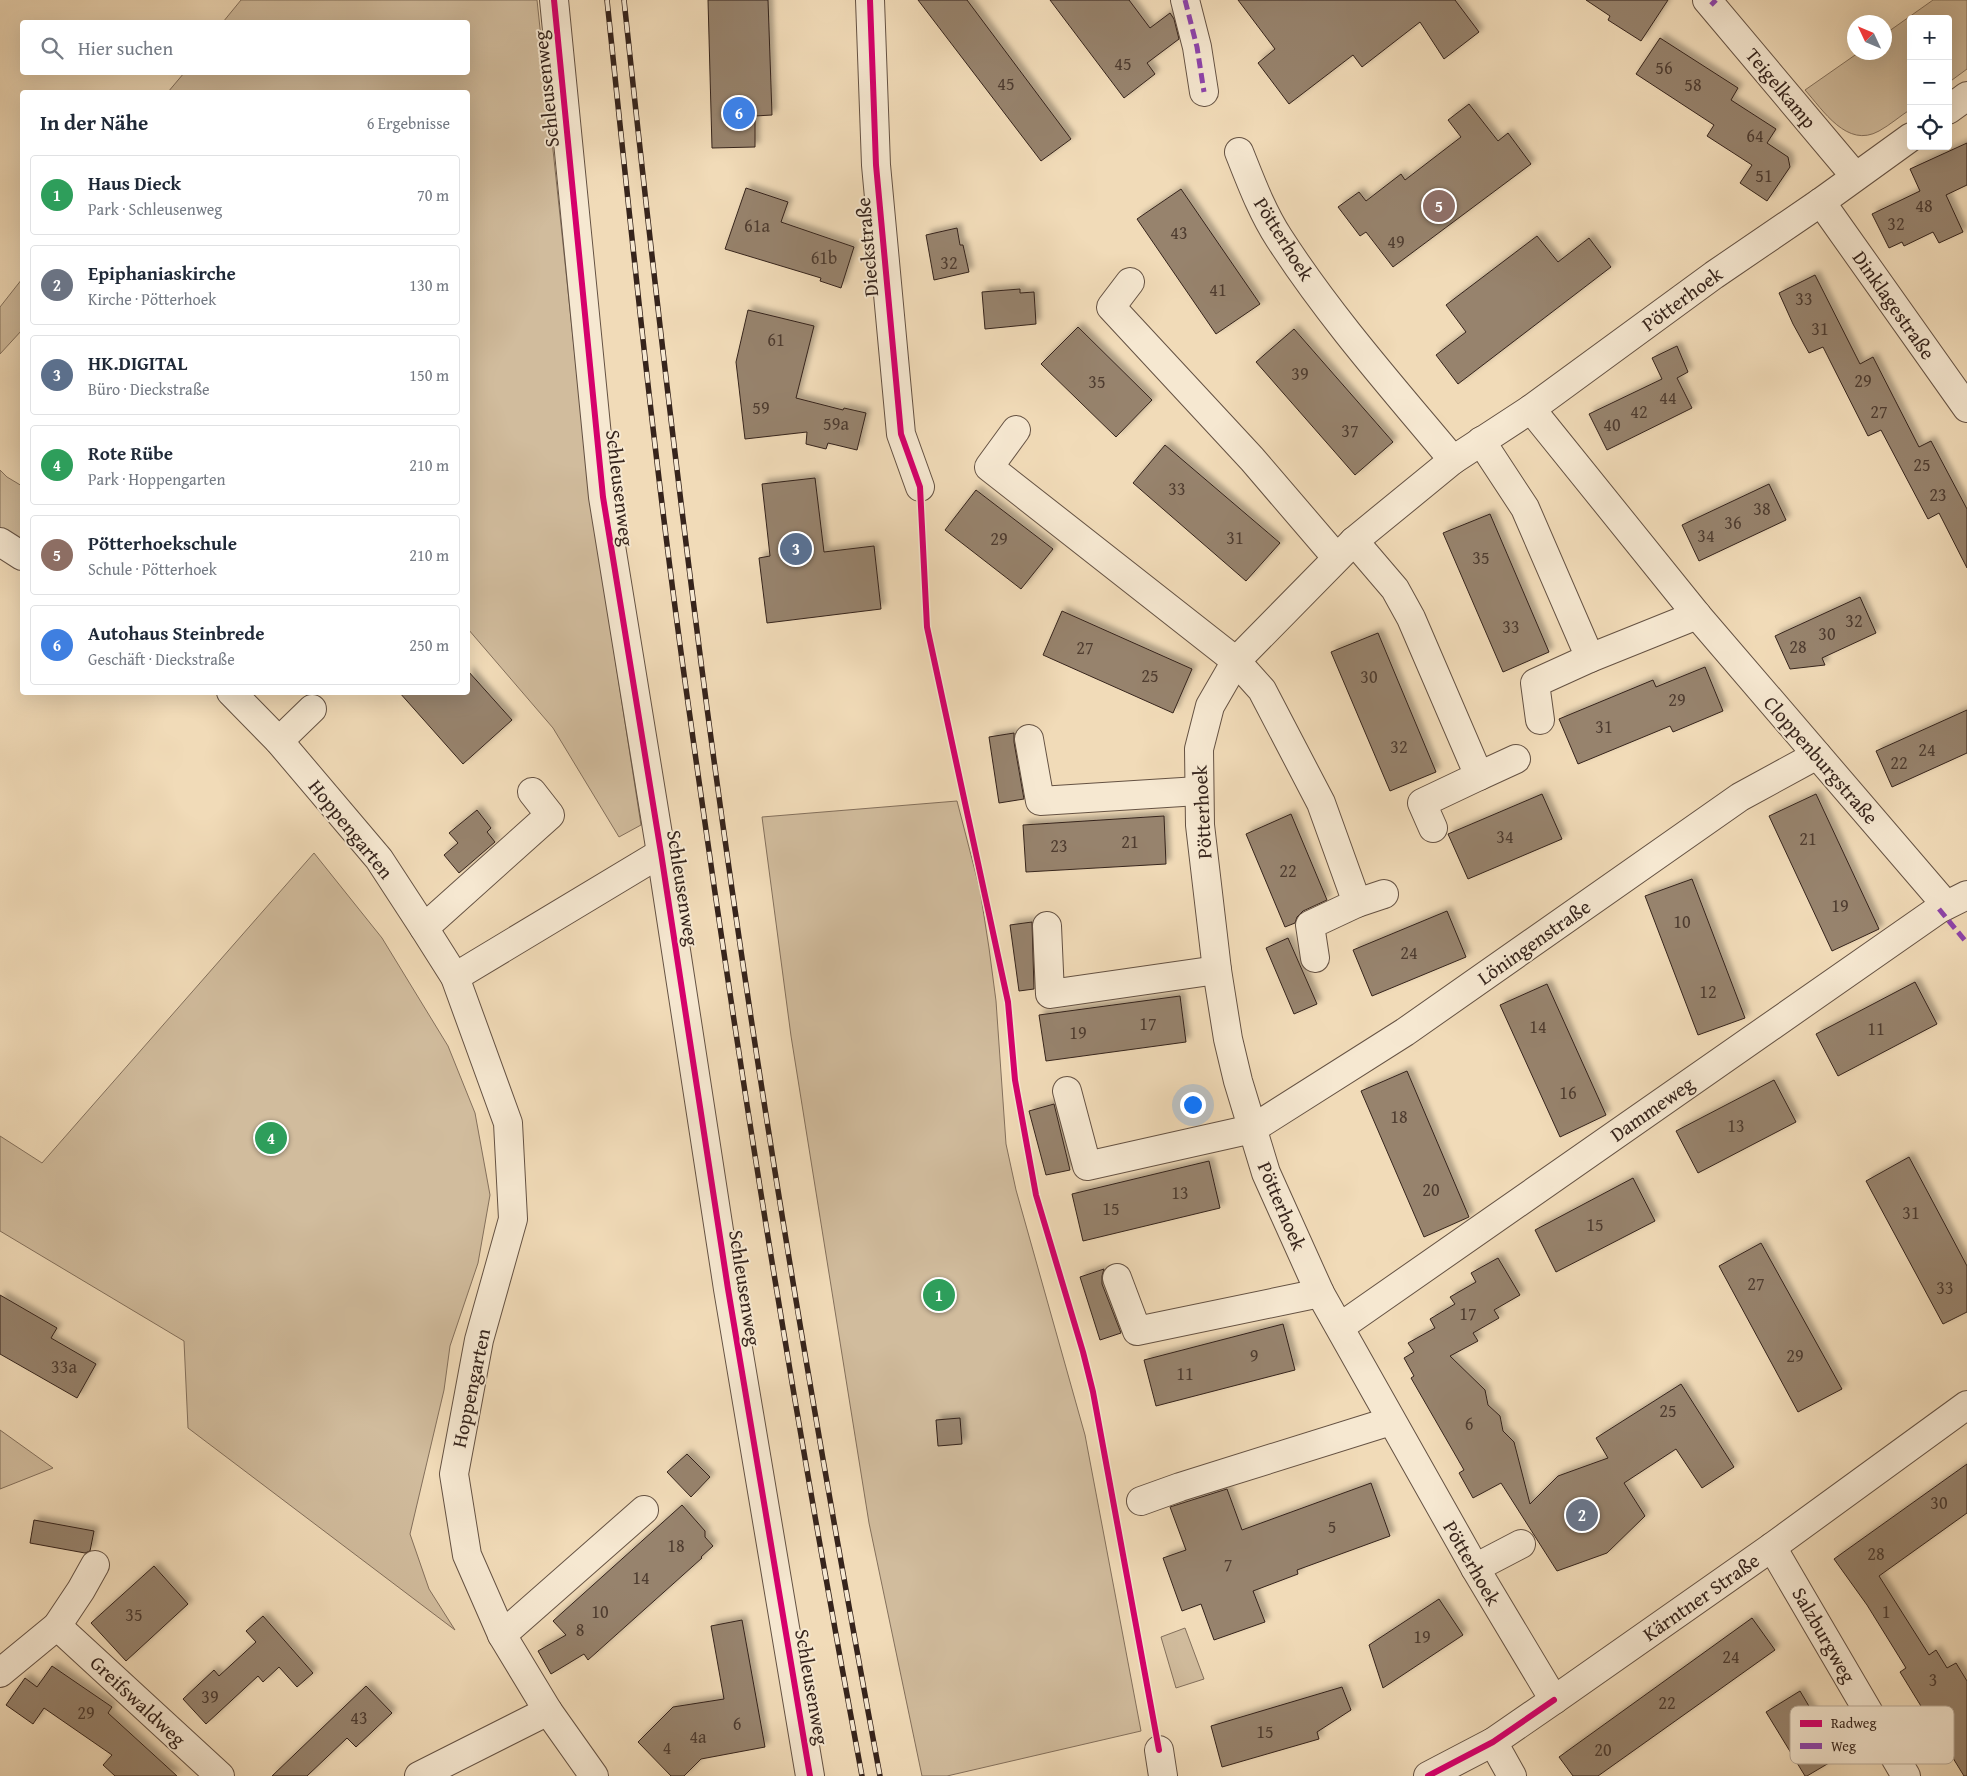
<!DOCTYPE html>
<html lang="de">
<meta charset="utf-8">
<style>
body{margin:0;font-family:"Gentium Book Plus",serif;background:#f6f6f7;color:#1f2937}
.controls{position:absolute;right:15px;top:15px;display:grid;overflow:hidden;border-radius:5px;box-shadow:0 5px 20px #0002}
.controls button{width:45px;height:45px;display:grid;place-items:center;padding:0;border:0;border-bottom:1px solid #e0e1e3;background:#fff;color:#1f2937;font:25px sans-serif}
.compass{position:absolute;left:1847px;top:15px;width:45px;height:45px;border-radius:50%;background:#fff;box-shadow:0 5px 20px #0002;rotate:314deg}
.you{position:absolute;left:1192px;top:1104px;width:18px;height:18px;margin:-12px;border:4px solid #fff;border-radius:50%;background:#1a73e8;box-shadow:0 0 0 8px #1a73e833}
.badge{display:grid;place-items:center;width:32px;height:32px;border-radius:50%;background:#7c3aed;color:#fff;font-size:16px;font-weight:700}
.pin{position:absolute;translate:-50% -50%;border:2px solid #fff;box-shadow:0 1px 5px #0006}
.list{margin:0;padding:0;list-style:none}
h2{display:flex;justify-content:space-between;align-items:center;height:65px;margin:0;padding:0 20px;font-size:21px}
h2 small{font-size:16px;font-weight:400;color:#747a83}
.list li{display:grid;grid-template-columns:32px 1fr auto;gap:15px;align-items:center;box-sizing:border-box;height:80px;margin:0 10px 10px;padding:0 10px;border:1px solid #e0e1e3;border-radius:5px}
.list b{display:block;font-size:19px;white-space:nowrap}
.list p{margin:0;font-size:16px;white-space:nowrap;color:#747a83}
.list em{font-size:16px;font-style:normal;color:#747a83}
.icon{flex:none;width:28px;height:28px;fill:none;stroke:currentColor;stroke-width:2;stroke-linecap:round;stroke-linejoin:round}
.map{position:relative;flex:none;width:1967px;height:1776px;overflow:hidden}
.search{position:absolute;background:#fff;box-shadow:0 5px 20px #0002;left:20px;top:20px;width:450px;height:55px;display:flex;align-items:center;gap:12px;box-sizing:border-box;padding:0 18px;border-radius:5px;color:#747a83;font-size:19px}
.panel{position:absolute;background:#fff;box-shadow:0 5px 20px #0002;left:20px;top:90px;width:450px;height:605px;border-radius:5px}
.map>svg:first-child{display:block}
</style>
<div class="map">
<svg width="1967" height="1776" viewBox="0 0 1967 1776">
<defs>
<filter id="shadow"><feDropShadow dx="4.5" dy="-4.5" stdDeviation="2.5" flood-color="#0004"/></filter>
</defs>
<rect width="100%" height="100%" fill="#f1dbb8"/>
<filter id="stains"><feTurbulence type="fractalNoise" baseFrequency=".004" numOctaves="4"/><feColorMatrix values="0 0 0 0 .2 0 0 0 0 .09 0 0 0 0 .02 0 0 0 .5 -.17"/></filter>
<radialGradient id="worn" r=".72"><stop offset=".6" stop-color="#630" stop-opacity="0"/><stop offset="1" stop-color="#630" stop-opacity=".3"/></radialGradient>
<g fill="#d1bc9d" stroke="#84705c">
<polygon points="241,0 537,0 590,497 641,825 619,837 553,728 468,629 468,92 168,92 184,73 468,72 468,22 223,22"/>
<path d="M1933 0H1967V69L1948 83V19H1911V109C1900 116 1890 125 1879 131 1847 149 1823 110 1805 90L1858 53 1884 52 1885 34Z"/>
<polygon points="22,279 22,330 0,354 0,307"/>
<polygon points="0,470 7,477 22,486 22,544 0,531"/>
<polygon points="957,801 980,890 989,948 996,1001 1006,1144 1016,1190 1085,1435 1141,1731 947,1776 922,1776 869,1523 791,1036 762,817"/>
<polygon points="314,853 382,938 448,1046 475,1113 490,1195 478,1263 450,1346 444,1390 410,1534 429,1589 455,1630 188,1428 184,1341 0,1231 0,1136 42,1163"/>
<polygon points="0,1430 53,1468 0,1489"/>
<polygon points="1185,1628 1204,1679 1176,1688 1161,1637"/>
</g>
<g fill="#97836d" stroke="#36241c" filter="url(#shadow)">
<polygon points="708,0 768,0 772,115 755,116 755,147 712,148"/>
<polygon points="918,0 967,0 1071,139 1041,161"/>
<polygon points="1050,0 1129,0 1150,28 1170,13 1174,19 1179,39 1147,63 1155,74 1124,98"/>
<polygon points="1238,0 1455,0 1479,32 1444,59 1420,22 1362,67 1353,55 1289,104 1258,63 1275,49"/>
<polygon points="1586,0 1668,0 1641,41 1608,20 1610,16"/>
<polygon points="1660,38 1738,88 1731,100 1776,129 1767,143 1788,157 1790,167 1767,201 1740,183 1752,165 1707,136 1714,125 1636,74"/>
<polygon points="1469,104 1498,141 1508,133 1531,164 1393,267 1366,232 1360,236 1338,207 1359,192 1366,201 1401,174 1405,180 1461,137 1448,120"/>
<polygon points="1967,143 1967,185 1946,195 1963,232 1939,243 1933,232 1904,246 1902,242 1889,248 1872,214 1920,191 1910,169"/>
<polygon points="746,188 788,202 781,222 854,247 841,288 820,281 821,278 725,249"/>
<polygon points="1181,189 1260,304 1216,334 1137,219"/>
<polygon points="957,228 960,245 963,245 969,272 934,280 926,235"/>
<polygon points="1537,236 1558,262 1589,238 1611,267 1458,384 1436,355 1466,332 1446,305"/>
<polygon points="1815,275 1860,364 1873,357 1919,447 1931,441 1967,509 1967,568 1939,513 1928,519 1881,430 1868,436 1823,347 1809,353 1793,324 1779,293"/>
<polygon points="1020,289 1020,293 1034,292 1036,324 985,329 982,292"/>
<polygon points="748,310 814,326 796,398 843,410 844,408 866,413 857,450 828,443 826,449 806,444 807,432 745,439 736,362"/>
<polygon points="1078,327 1152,400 1116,437 1041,364"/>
<polygon points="1294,329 1393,442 1355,475 1256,362"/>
<polygon points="1677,346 1688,372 1677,378 1692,408 1607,450 1589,414 1662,379 1652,358"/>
<polygon points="1165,445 1280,543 1246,581 1133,483"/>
<polygon points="815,478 824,552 874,546 881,609 767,623 759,558 770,556 762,484"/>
<polygon points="1769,484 1786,520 1699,561 1682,525"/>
<polygon points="976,490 1053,549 1021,589 945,530"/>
<polygon points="1490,514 1549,652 1503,672 1443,533"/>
<polygon points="1860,597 1876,633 1822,658 1825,665 1790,669 1775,636"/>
<polygon points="1062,611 1192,669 1173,713 1043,655"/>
<polygon points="1378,633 1436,772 1390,791 1331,652"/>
<polygon points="1705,667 1723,711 1673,732 1670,726 1578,764 1559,719 1653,680 1656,687"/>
<polygon points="468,671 512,720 463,764 399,692 468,692"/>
<polygon points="1967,710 1967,753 1892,787 1876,751"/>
<polygon points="1014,733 1014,742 1024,799 999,803 989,737"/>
<polygon points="1542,794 1562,839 1468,879 1448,834"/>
<polygon points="1816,794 1879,929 1832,951 1769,816"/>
<polygon points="477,810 491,828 487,832 495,842 459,873 444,855 458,843 449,833"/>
<polygon points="1291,814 1327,900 1303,911 1297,917 1295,923 1285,927 1246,834"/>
<polygon points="1164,816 1166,864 1026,872 1023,825"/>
<polygon points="1692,879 1745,1018 1698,1035 1645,896"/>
<polygon points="1447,911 1466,957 1372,996 1353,950"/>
<polygon points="1032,922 1034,989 1019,991 1010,925"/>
<polygon points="1288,938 1317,1004 1294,1014 1266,948"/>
<polygon points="1915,982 1937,1024 1838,1076 1816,1034"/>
<polygon points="1547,984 1606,1115 1560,1137 1500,1005"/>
<polygon points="1180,996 1186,1042 1046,1061 1039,1015"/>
<polygon points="1407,1071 1469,1217 1424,1237 1361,1091"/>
<polygon points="1774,1080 1796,1122 1698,1173 1676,1131"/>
<polygon points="1054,1104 1070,1170 1046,1175 1029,1111"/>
<polygon points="1909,1157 1967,1266 1967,1312 1943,1324 1866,1181"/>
<polygon points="1209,1161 1220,1208 1083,1241 1072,1194"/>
<polygon points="1633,1178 1655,1221 1556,1272 1535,1230"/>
<polygon points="1761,1243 1842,1389 1798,1412 1719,1266"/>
<polygon points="1498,1258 1520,1295 1494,1310 1499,1318 1473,1333 1478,1341 1450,1356 1485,1390 1488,1405 1500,1416 1503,1431 1514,1442 1530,1504 1558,1476 1608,1458 1596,1438 1681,1384 1734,1467 1702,1488 1676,1449 1624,1483 1645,1516 1607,1553 1557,1571 1501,1483 1473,1498 1459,1473 1464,1470 1411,1378 1414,1376 1404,1358 1414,1352 1408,1343 1435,1328 1430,1319 1455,1304 1450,1297 1476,1282 1471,1273"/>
<polygon points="1104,1269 1102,1276 1102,1284 1121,1333 1100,1340 1080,1277"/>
<polygon points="0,1295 57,1328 51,1338 96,1364 77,1398 0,1354"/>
<polygon points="1283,1324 1295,1370 1156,1406 1144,1360"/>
<polygon points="960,1418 962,1444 938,1446 936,1420"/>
<polygon points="687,1454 710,1477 691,1497 667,1472"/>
<polygon points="1967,1464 1967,1513 1879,1576 1929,1655 1936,1650 1947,1668 1956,1663 1967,1681 1967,1776 1964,1776 1900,1672 1906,1668 1867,1605 1834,1559"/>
<polygon points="1371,1483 1390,1536 1297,1570 1298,1574 1253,1591 1265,1622 1214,1640 1201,1604 1182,1611 1163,1558 1186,1550 1170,1507 1227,1489 1242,1530"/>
<polygon points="682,1505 705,1531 705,1537 713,1546 701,1557 702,1558 588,1660 584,1654 551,1674 538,1651 566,1635 553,1621"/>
<polygon points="34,1520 94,1531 90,1551 85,1553 30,1543"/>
<polygon points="154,1566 188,1604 126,1661 91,1623"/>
<polygon points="1439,1599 1463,1635 1383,1688 1369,1645"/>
<polygon points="263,1616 313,1673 297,1687 279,1667 263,1682 258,1676 206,1724 183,1699 214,1670 219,1676 256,1642 246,1631"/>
<polygon points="1752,1618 1775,1650 1598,1776 1573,1776 1559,1757"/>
<polygon points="742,1620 765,1747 701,1759 684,1776 671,1776 638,1742 673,1707 724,1699 711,1626"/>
<polygon points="52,1666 112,1707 108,1713 177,1776 115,1776 103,1765 112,1755 44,1708 33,1724 6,1705 25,1678 37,1687"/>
<polygon points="366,1686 392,1713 356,1747 347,1738 307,1776 272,1776"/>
<polygon points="1342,1687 1351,1710 1317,1732 1319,1739 1222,1767 1211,1726"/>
<polygon points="1800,1691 1839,1757 1807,1776 1805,1776 1766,1712"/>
</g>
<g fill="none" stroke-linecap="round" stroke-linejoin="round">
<defs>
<g id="minor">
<polyline points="554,0 603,497 661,853 728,1289 810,1776"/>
<polyline points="870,0 876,165 901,434 920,487"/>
<polyline points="1185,0 1197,47 1204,92"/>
<polyline points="1707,0 1855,176"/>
<polyline points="1948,110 1967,96"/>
<path d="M1239 152C1251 182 1262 212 1279 238 1330 317 1393 388 1453 460"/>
<polyline points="1821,202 1967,408"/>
<polyline points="1130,282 1111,307 1252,459 1336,557"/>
<polyline points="1531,409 1697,615 1946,905"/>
<polyline points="1016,430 989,467 1236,661 1262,690 1321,803 1357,903 1310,925 1315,958"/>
<polyline points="1481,441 1525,508 1590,658 1535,683 1540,720"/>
<polyline points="1354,541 1395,589 1411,618 1479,776 1422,803 1433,828"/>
<polyline points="0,542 22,556"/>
<polyline points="1590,658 1697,615"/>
<polyline points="231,692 279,741 379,859 424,928 455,977 508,1123 513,1219 479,1340 454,1474 467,1555 502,1635 548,1711 594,1776"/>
<polyline points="1029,739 1040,801 1198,791"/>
<polyline points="279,741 312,709"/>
<polyline points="1479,776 1516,759"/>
<polyline points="1357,903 1384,894"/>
<polyline points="1047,926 1050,994 1217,970"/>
<polyline points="424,928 550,815 532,792"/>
<polyline points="455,977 661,853"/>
<polyline points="1067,1091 1087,1166 1252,1129 1405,1032 1740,797 1817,755"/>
<polyline points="1117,1278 1137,1331 1320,1293"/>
<polyline points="1340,1327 1939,909 1967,895"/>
<polyline points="1141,1501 1180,1487 1391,1421"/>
<polyline points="1772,1547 1906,1776"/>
<polyline points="1475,1568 1521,1544"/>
<polyline points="57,1626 220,1776"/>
<polyline points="502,1635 644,1510"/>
<polyline points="0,1673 57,1626 81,1590 95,1565"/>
<polyline points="1554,1700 1475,1568 1320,1293 1266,1173 1238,1081 1228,1039 1217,970 1200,825 1199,749 1210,706 1236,661 1354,541 1453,460 1531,409 1714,275 1821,202 1911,137"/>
<polyline points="1493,1742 1512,1776"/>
<polyline points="1159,1750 1163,1776"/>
<polyline points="419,1776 548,1711"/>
<polyline points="1428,1776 1493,1742 1554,1700 1772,1547 1967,1405"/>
</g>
</defs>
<use href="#minor" stroke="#655243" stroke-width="30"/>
<use href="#minor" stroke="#f6e8d1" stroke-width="28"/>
<defs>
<g id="rail">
<path d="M607 0C632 239 656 479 690 717 739 1071 796 1424 862 1776"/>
<path d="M624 0C649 236 676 472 707 708 754 1065 814 1421 880 1776"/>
</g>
</defs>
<use href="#rail" stroke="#36241c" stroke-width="5.5"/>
<use href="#rail" stroke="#f6e8d1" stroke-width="4" stroke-dasharray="11" stroke-linecap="butt"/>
<g stroke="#8e44ad" stroke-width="5" stroke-dasharray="10 5" stroke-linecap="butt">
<polyline points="1185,0 1197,47 1204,92"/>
<polyline points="1711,5 1716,0"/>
<polyline points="1939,909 1967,943"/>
</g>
<defs>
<g id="cycleway">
<polyline points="554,0 603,497 661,853 728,1289 810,1776"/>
<polyline points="870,0 876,165 901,434 920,487 927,627 1008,1002 1015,1080 1036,1195 1083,1352 1093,1392 1159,1750"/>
<polyline points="1428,1776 1493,1742 1554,1700"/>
</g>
</defs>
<use href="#cycleway" stroke="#f6e8d1" stroke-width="9"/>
<use href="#cycleway" stroke="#d6006c" stroke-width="6"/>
</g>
<g text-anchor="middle" stroke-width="4" stroke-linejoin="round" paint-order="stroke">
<g font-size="18" fill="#4e3c30">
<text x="1123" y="70">45</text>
<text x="1664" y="74">56</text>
<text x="1006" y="90">45</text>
<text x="1693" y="91">58</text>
<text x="1755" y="142">64</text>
<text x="1764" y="182">51</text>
<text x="1924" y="212">48</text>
<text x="1896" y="230">32</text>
<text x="757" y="232">61a</text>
<text x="1179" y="239">43</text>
<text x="1396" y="248">49</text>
<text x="824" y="264">61b</text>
<text x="949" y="269">32</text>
<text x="1218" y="296">41</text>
<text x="1804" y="305">33</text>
<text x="1820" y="335">31</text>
<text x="776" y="346">61</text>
<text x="1300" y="380">39</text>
<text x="1863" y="387">29</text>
<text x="1097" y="388">35</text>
<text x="1668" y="404">44</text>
<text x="761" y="414">59</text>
<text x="1639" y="418">42</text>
<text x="1879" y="418">27</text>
<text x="836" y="430">59a</text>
<text x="1612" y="431">40</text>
<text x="1350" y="437">37</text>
<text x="1922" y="471">25</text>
<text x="1177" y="495">33</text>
<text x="1938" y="501">23</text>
<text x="1762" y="515">38</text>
<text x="1733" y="529">36</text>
<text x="1706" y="542">34</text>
<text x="1235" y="544">31</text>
<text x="999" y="545">29</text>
<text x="1481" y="564">35</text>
<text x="1854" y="627">32</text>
<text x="1511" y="633">33</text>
<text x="1827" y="640">30</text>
<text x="1798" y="653">28</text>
<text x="1085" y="654">27</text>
<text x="1150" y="682">25</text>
<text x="1369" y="683">30</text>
<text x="1677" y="706">29</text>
<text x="1604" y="733">31</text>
<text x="1399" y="753">32</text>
<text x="1927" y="756">24</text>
<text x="1899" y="769">22</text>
<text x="1505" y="843">34</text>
<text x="1808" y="845">21</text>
<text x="1130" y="848">21</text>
<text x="1059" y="852">23</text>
<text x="1288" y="877">22</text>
<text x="1840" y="912">19</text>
<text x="1682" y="928">10</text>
<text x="1409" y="959">24</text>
<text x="1708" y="998">12</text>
<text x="1148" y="1030">17</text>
<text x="1538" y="1033">14</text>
<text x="1876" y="1035">11</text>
<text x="1078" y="1039">19</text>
<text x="1568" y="1099">16</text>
<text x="1399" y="1123">18</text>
<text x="1736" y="1132">13</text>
<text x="1431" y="1196">20</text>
<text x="1180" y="1199">13</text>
<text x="1111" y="1215">15</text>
<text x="1911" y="1219">31</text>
<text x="1595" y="1231">15</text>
<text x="1756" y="1290">27</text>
<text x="1945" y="1294">33</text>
<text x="1468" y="1320">17</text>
<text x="1254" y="1362">9</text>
<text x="1795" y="1362">29</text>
<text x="64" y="1373">33a</text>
<text x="1185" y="1380">11</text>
<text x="1668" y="1417">25</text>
<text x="1469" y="1430">6</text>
<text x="1939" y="1509">30</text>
<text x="1332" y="1533">5</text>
<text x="676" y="1552">18</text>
<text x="1876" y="1560">28</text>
<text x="1228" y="1571">7</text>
<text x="641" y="1584">14</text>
<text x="600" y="1618">10</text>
<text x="1886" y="1618">1</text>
<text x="134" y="1621">35</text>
<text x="580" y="1636">8</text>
<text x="1422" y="1643">19</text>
<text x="1731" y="1663">24</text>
<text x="1933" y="1686">3</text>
<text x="210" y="1703">39</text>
<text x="1667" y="1709">22</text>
<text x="86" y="1719">29</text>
<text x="359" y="1724">43</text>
<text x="737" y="1730">6</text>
<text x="1265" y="1738">15</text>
<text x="698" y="1743">4a</text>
<text x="667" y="1754">4</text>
<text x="1603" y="1756">20</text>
</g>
<g font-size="20" fill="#36241c" stroke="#f6e8d1">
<text transform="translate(1781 88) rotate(50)" y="7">Teigelkamp</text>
<text transform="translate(546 89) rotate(-96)" y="7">Schleusenweg</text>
<text transform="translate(1284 239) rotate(58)" y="7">Pötterhoek</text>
<text transform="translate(867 247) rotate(-95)" y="7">Dieckstraße</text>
<text transform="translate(1682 299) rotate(-36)" y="7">Pötterhoek</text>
<text transform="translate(1894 305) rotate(55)" y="7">Dinklagestraße</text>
<text transform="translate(620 488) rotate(83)" y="7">Schleusenweg</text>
<text transform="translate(1821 760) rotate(49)" y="7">Cloppenburgstraße</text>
<text transform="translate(1202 812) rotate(-93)" y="7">Pötterhoek</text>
<text transform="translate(351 829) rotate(51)" y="7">Hoppengarten</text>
<text transform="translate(683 888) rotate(81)" y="7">Schleusenweg</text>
<text transform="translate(1534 942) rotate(-35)" y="7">Löningenstraße</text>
<text transform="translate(1652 1109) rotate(-35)" y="7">Dammeweg</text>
<text transform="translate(1282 1206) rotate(67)" y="7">Pötterhoek</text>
<text transform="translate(745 1288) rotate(81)" y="7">Schleusenweg</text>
<text transform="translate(471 1388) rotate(-78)" y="7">Hoppengarten</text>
<text transform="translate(1472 1563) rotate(60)" y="7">Pötterhoek</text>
<text transform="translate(1701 1597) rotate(-35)" y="7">Kärntner Straße</text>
<text transform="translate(1824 1635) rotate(60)" y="7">Salzburgweg</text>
<text transform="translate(812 1687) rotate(80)" y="7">Schleusenweg</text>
<text transform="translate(138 1701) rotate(43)" y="7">Greifswaldweg</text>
</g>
</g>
<rect x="1790" y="1706" width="164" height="58" rx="8" fill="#f6e8d1" stroke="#bcad9b" stroke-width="1"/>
<rect x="1800" y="1720" width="22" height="7" fill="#d6006c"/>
<rect x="1800" y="1743" width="22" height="6" fill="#8e44ad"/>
<g font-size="14" fill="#36241c">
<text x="1831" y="1728">Radweg</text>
<text x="1831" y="1751">Weg</text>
</g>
<rect width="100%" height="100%" filter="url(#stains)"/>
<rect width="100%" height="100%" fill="url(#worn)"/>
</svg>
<div class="controls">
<button>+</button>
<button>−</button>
<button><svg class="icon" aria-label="locate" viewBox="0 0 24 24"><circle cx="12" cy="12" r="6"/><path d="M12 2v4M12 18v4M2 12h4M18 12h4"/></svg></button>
</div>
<svg class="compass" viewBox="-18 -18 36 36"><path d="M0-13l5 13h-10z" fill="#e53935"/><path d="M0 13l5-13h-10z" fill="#747a83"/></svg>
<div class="you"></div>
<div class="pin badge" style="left:939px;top:1295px;background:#2e9e5b">1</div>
<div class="pin badge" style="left:1582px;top:1515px;background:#6b7280">2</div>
<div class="pin badge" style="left:796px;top:549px;background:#5c6f8a">3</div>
<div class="pin badge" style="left:271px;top:1138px;background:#2e9e5b">4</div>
<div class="pin badge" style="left:1439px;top:206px;background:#8d6e63">5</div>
<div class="pin badge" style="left:739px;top:113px;background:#3f7fe0">6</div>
<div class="search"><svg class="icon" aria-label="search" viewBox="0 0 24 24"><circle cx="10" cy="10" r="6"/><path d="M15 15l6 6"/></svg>Hier suchen</div>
<section class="panel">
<h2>In der Nähe<small>6 Ergebnisse</small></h2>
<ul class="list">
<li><span class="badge" style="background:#2e9e5b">1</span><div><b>Haus Dieck</b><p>Park · Schleusenweg</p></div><em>70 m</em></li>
<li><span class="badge" style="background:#6b7280">2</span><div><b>Epiphaniaskirche</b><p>Kirche · Pötterhoek</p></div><em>130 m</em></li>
<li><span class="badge" style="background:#5c6f8a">3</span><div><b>HK.DIGITAL</b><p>Büro · Dieckstraße</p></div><em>150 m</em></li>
<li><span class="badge" style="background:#2e9e5b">4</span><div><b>Rote Rübe</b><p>Park · Hoppengarten</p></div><em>210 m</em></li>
<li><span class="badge" style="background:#8d6e63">5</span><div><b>Pötterhoekschule</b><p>Schule · Pötterhoek</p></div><em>210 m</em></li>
<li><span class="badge" style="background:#3f7fe0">6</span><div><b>Autohaus Steinbrede</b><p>Geschäft · Dieckstraße</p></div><em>250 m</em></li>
</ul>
</section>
</div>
